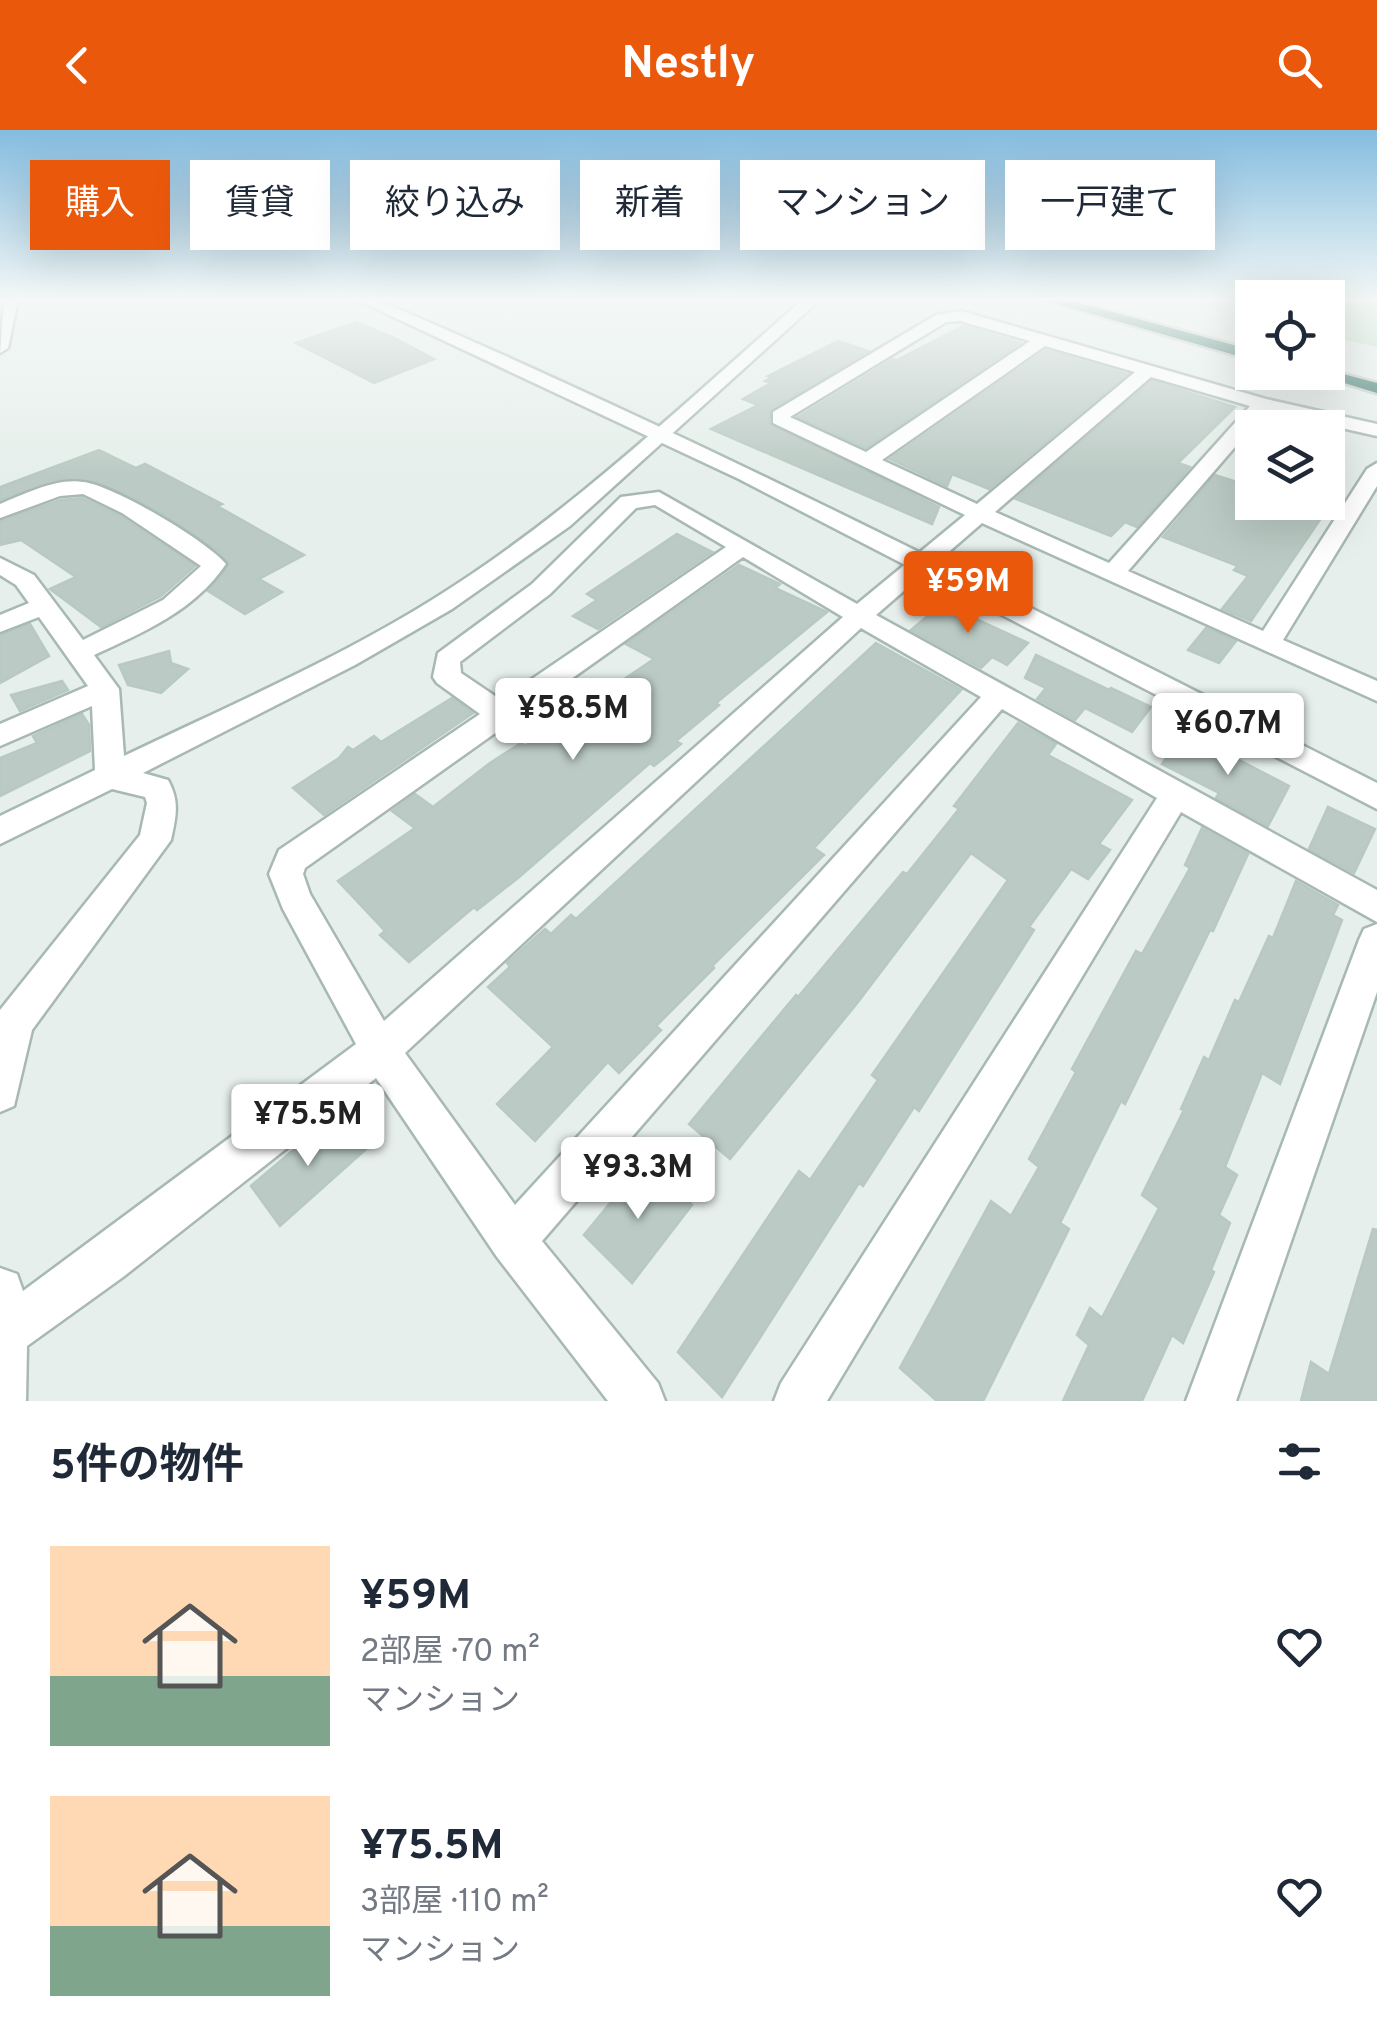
<!DOCTYPE html>
<html lang="ja">
<head>
<meta charset="utf-8">
<style>
  body { margin:0; font-family:Overpass,"Noto Sans JP",sans-serif; background:#f2f2f3; color:#1f2937; height:100vh; display:flex; flex-direction:column; font-size:38px; white-space:nowrap }
  * { box-sizing:border-box; margin:0 }
  p { font-size:32px; color:#747a83 }
  .icon { flex:none; width:55px; height:55px; fill:none; stroke:currentColor; stroke-width:2; stroke-linecap:round; stroke-linejoin:round }
  .map { position:relative; height:1271px; overflow:hidden }
  .panel { display:flex; flex-direction:column; background:#fff; flex:1 }
  .panel>* { flex:none }
  .hud { position:absolute; left:30px; top:30px; width:1318px; height:90px; display:flex; gap:20px }
  .controls { position:absolute; left:1235px; top:150px; display:grid; gap:20px }
  .controls a { display:grid; place-items:center; width:110px; height:110px; border-radius:0px; background:#fff; box-shadow:0 10px 40px #0002; font-size:50px }
  .price { position:absolute; translate:-50% -85px; padding:0 22px; border-radius:10px; background:#fff; color:#222; font-size:32px; line-height:65px; filter:drop-shadow(0 2px 5px #0008) }
  .price::after { content:''; position:absolute; left:50%; top:60px; width:30px; height:22px; margin-left:-15px; background:inherit; clip-path:polygon(0 0,100% 0,50% 100%) }
  .price.selected { background:#ea580c; color:#fff }
  ul { padding:0; list-style:none }
  li { display:flex; align-items:center; gap:30px; height:250px; padding:0 50px }
  li span { display:grid; place-items:center; flex:none; width:280px; height:200px; border-radius:0px; color:#555 }
  li>.icon { margin-inline-start:auto }
  span .icon { width:120px; height:120px; fill:#fffc; stroke-width:1 }
  li b { font-size:42px }
  h2 { display:flex; justify-content:space-between; align-items:center; height:120px; padding:0 50px; font-size:42px }
  .pill { padding:0 35px; border-radius:0px; background:#fff; box-shadow:0 10px 40px #0002; font-size:35px; line-height:90px }
  .pill.selected { background:#ea580c; color:#fff }
  header { display:flex; justify-content:space-between; align-items:center; height:130px; padding:0 50px; background:#ea580c; color:#fff; font-size:45px; font-weight:700 }
  .map>svg:first-child { display:block }
</style>
</head>
<body>
<header><svg class="icon" aria-label="back" viewBox="0 0 24 24"><path d="M15 5l-7 7 7 7"/></svg>Nestly<svg class="icon" aria-label="search" viewBox="0 0 24 24"><circle cx="10" cy="10" r="6"/><path d="M15 15l6 6"/></svg></header>
<div class="map">
<svg width="1377" height="1271" viewBox="0 0 1377 1271">
  <rect width="100%" height="100%" fill="#e6efeb"/>
  <polygon fill="#bfe0c8" points="1328,168 1377,168 1377,217 1328,206"/>
  <g fill="#bbcac4" stroke="#b8c9c2" stroke-width="2.5">
    <polygon points="356,192 396,209 434,229 374,253 296,213"/>
    <polygon points="963,196 1020,213 866,318 798,287 893,229 897,230"/>
    <polygon points="838,211 868,221 771,279 769,293 939,377 932,394 711,299 758,275 743,269 771,253 765,251 772,247 768,246"/>
    <polygon points="1046,220 1127,244 989,359 952,344 947,356 890,329"/>
    <polygon points="1152,251 1235,277 1178,333 1190,337 1137,397 1125,392 1111,406 1016,369"/>
    <polygon points="99,320 136,338 145,334 222,374 217,376 304,425 259,449 282,462 245,484 208,461 230,434 218,421 160,382 98,352 61,349 0,370 0,357"/>
    <polygon points="1215,345 1252,357 1252,372 1332,372 1251,491 1222,479 1248,446 1234,440 1238,436 1163,407"/>
    <polygon points="82,368 120,386 195,436 161,466 101,497 50,459 76,447 21,410 0,415 0,391 61,370"/>
    <polygon points="677,404 712,422 598,499 573,486 597,470 587,464"/>
    <polygon points="739,435 780,454 775,458 827,482 716,573 719,575 676,611 681,614 654,636 650,633 518,748 477,780 474,777 409,832 380,805 385,801 338,751 415,698 392,681 415,664 433,677 490,633 521,613 525,616 654,529 626,514"/>
    <polygon points="945,471 978,490 1028,513 1007,535 992,527 981,538 911,500"/>
    <polygon points="30,494 49,526 0,553 0,505"/>
    <polygon points="1206,498 1236,511 1219,533 1188,520"/>
    <polygon points="876,513 961,560 814,718 824,725 712,836 714,838 656,896 661,900 619,943 608,932 535,1011 497,974 553,917 488,857 510,837 507,833 545,799 551,804 571,785 576,789"/>
    <polygon points="169,521 171,533 188,539 161,563 128,555 119,535"/>
    <polygon points="1036,525 1109,560 1111,558 1151,577 1132,602 1085,578 1075,590 1037,569 1046,558 1025,548"/>
    <polygon points="62,551 68,560 20,581 11,565"/>
    <polygon points="452,568 473,583 324,685 293,658 339,628 348,617 353,620 374,606 381,612"/>
    <polygon points="82,584 89,595 90,621 0,666 0,628 37,613 33,606"/>
    <polygon points="1018,593 1056,614 1048,625 1132,670 1099,714 1110,720 1088,749 1071,739 1029,797 1034,800 919,981 914,977 863,1056 859,1053 722,1267 678,1222 799,1041 810,1050 878,950 872,945 1008,750 971,723 858,872 730,1029 689,994 796,865 798,867 903,742 907,744 959,679 954,676"/>
    <polygon points="1185,602 1289,656 1268,696 1216,668 1219,663 1162,634"/>
    <polygon points="1328,677 1375,699 1354,743 1309,719"/>
    <polygon points="1202,698 1248,724 1213,801 1210,800 1125,974 1121,971 1060,1093 1069,1099 983,1271 937,1271 900,1238 991,1071 1011,1086 1039,1037 1029,1029 1076,942 1072,939 1136,821 1142,824 1190,738 1185,735"/>
    <polygon points="1296,751 1338,775 1333,785 1342,790 1280,954 1262,943 1225,1037 1237,1045 1219,1085 1230,1093 1211,1140 1214,1142 1183,1213 1172,1205 1142,1271 1063,1271 1089,1215 1077,1205 1090,1178 1102,1188 1159,1078 1142,1065 1184,980 1181,979 1204,927 1209,930 1235,870 1239,872 1269,806 1273,808"/>
    <polygon points="337,983 366,1019 280,1096 251,1056"/>
    <polygon points="644,1032 692,1075 632,1153 584,1105"/>
    <polygon points="1373,1099 1377,1100 1377,1271 1301,1271 1311,1232 1329,1244"/>
  </g>
  <g fill="none" stroke-linecap="round" stroke-linejoin="round">
    <defs>
      <g id="minor">
        <path d="M805,168H822L570,396L452,479L355,535L143,643L168,650C180,672 176,686 171,710L32,900L14,976L0,982V880L140,705L147,673L145,667L112,659L0,714V686L95,640L92,576L0,616V594L88,556L39,487L0,502V485L29,473L16,455L0,445V428L34,445L83,510L163,470L201,436L122,383L83,364L60,366L0,388V374C25,364 56,348 83,352C113,355 207,411 226,434C194,481 144,502 94,525L119,559L124,626C228,576 336,530 435,468C570,384 685,272 805,168Z"/>
        <polygon points="9,169 17,174 8,218 0,223 4,171"/>
        <path d="M961,181L1266,269L1377,294V306L1266,281L1128,441L1263,501L1367,339L1377,333V356L1283,510L1377,551V571L982,393L876,485L1377,760V792L1181,682L827,1271H774L781,1253L1157,668L1002,579L542,1111L658,1253L665,1271H608L497,1127L376,948L123,1147L27,1216L26,1271H0V1138L17,1144L23,1161L356,914L283,779L269,744L279,720L480,584L437,553L433,547L438,523L532,454L621,367L659,362L857,474L965,385L773,293V282L936,185ZM960,191L1030,211L866,322L790,287L946,192ZM1045,216L1135,242L977,374L882,330ZM1151,247L1250,276L1109,433L995,382ZM655,375L726,417L501,570L461,543L460,532L550,464L636,378ZM743,427L843,487L384,891L310,764L303,744L305,738ZM861,498L981,567L515,1075L405,923Z"/>
        <polygon points="1377,794 1377,862 1236,1271 1186,1271 1359,810 1364,799"/>
      </g>
      <path id="tertiary" d="M353,168H373C715,314 1045,485 1377,653V679L739,349Z"/>
      <g id="motorway">
        <polygon points="1037,168 1061,168 1252,220 1252,230"/>
        <polygon points="1328,240 1377,253 1377,263 1308,242"/>
      </g>
    </defs>
    <use href="#minor" stroke="#a8b8b2" stroke-width="5"/>
    <use href="#tertiary" stroke="#a8b8b2" stroke-width="5"/>
    <use href="#motorway" stroke="#c2cac8" stroke-width="5"/>
    <use href="#minor" fill="#fff" fill-rule="evenodd"/>
    <use href="#tertiary" fill="#fff" fill-rule="evenodd"/>
    <use href="#motorway" fill="#2f6f62" fill-rule="evenodd"/>
  </g>
  <linearGradient id="sky" x2="0" y2="1"><stop stop-color="#84bce0"/><stop offset="0.49" stop-color="#f4f8f6"/><stop offset="1" stop-color="#f4f8f6" stop-opacity="0"/></linearGradient>
  <rect width="1377" height="346" fill="url(#sky)"/>
</svg>
<div class="controls">
<a><svg class="icon" aria-label="locate" viewBox="0 0 24 24"><circle cx="12" cy="12" r="6"/><path d="M12 2v4M12 18v4M2 12h4M18 12h4"/></svg></a>
<a><svg class="icon" aria-label="layers" viewBox="0 0 24 24"><path d="M12 4l9 5-9 5-9-5zM3 14l9 5 9-5"/></svg></a>
</div>
<b class="price selected" style="left:968px;top:506px">¥59M</b>
<b class="price" style="left:573px;top:633px">¥58.5M</b>
<b class="price" style="left:1228px;top:648px">¥60.7M</b>
<b class="price" style="left:308px;top:1039px">¥75.5M</b>
<b class="price" style="left:638px;top:1092px">¥93.3M</b>
<div class="hud">
<a class="pill selected">購入</a>
<a class="pill">賃貸</a>
<a class="pill">絞り込み</a>
<a class="pill">新着</a>
<a class="pill">マンション</a>
<a class="pill">一戸建て</a>
</div>
</div>
<section class="panel">
<h2>5件の物件<svg class="icon" aria-label="filters" viewBox="0 0 24 24"><path d="M4 7h16M4 17h16"/><circle cx="9" cy="7" r="2"/><circle cx="15" cy="17" r="2"/></svg></h2>
<ul>
<li><span style="background:linear-gradient(#ffd9b3 65%,#7fa58c 0)"><svg class="icon" aria-label="home" viewBox="0 0 24 24"><path d="M3 11l9-7 9 7M6 9v11h12V9"/></svg></span><div><b>¥59M</b><p>2部屋 · 70 m²</p><p>マンション</p></div><svg class="icon" aria-label="heart" viewBox="0 0 24 24"><path d="M12 20l-8-8c-3-5 5-10 8-4 3-6 11-1 8 4z"/></svg></li>
<li><span style="background:linear-gradient(#ffd9b3 65%,#7fa58c 0)"><svg class="icon" aria-label="home" viewBox="0 0 24 24"><path d="M3 11l9-7 9 7M6 9v11h12V9"/></svg></span><div><b>¥75.5M</b><p>3部屋 · 110 m²</p><p>マンション</p></div><svg class="icon" aria-label="heart" viewBox="0 0 24 24"><path d="M12 20l-8-8c-3-5 5-10 8-4 3-6 11-1 8 4z"/></svg></li>
</ul>
</section>
</body>
</html>
